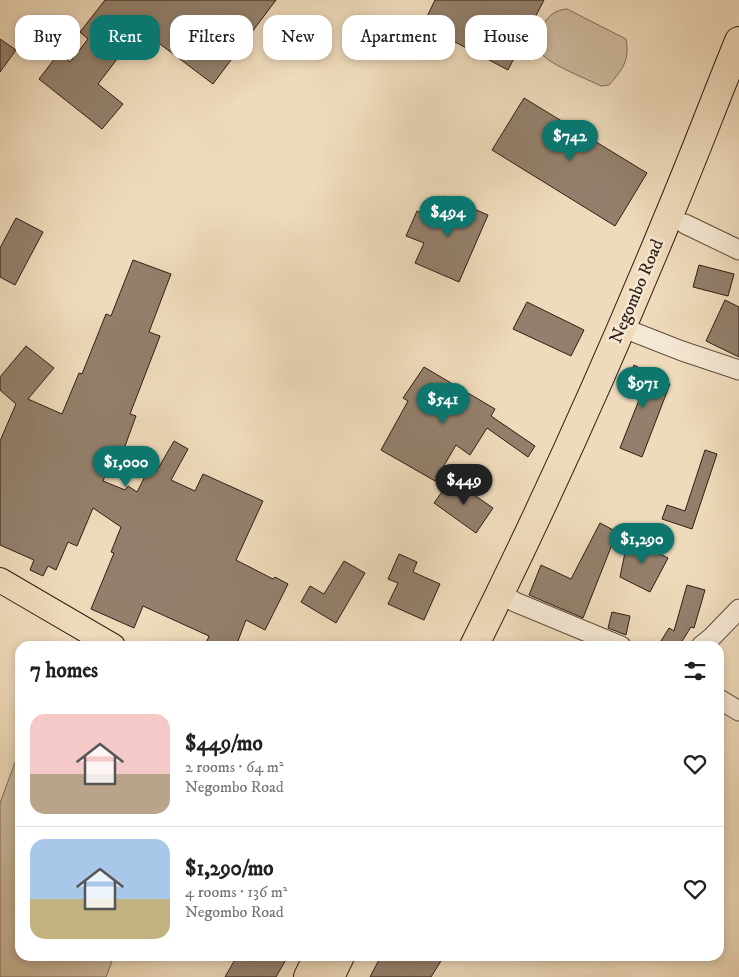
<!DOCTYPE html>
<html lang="en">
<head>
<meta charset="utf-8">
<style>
  body { margin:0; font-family:"IM FELL DW Pica",serif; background:#f2f2f2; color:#202124; height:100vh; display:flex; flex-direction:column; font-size:19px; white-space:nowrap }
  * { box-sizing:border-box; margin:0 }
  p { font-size:16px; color:#757577 }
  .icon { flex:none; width:28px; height:28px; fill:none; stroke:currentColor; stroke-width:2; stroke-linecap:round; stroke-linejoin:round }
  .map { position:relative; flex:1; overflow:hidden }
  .details { position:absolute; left:15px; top:641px; width:709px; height:320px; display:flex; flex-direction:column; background:#fff; border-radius:15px; box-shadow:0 2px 8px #0003 }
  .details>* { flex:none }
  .top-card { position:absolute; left:15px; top:15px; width:710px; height:45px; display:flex; gap:10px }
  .price { position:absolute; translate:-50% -42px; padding:0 11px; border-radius:18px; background:#0f766e; color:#fff; font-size:16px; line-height:32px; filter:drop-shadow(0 1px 2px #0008) }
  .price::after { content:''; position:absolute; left:50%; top:30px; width:15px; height:11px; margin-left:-8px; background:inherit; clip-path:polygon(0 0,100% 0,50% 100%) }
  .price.current { background:#222; color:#fff }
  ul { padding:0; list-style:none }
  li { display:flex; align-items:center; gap:15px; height:125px; padding:0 15px }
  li+li { border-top:1px solid #e0e0e0 }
  li span { display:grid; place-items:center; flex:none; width:140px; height:100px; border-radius:15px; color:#555 }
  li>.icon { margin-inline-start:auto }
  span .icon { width:60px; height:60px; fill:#fffc; stroke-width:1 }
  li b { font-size:21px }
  h2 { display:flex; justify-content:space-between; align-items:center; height:60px; padding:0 15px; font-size:21px }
  .chip { padding:0 18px; border-radius:15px; background:#fff; box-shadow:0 2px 8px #0003; font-size:18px; line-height:45px }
  .chip.current { background:#0f766e; color:#fff }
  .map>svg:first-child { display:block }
</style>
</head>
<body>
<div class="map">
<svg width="739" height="977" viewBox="0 0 739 977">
  <rect width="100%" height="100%" fill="#efdbbb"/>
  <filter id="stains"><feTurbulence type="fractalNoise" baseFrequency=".004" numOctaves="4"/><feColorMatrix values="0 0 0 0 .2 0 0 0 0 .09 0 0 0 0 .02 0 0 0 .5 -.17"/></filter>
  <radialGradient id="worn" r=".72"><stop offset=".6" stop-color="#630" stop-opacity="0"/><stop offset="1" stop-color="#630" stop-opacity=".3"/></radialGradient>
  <g fill="#cebb9f" stroke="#7e6c5a">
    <path d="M567,9L626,39C630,60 623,69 609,85L601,86C587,79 551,65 543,55C536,47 539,34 543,26C548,15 556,10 567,9Z"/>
    <polygon points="20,749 20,956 114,956 106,977 0,977 0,803"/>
  </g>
  <g fill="#93806c" stroke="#2f1e16">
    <polygon points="105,0 276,0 213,84 140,29 98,84 123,104 102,129 39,79 59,53 70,62 88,39 80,32"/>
    <polygon points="435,0 544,0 508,70 423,25"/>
    <polygon points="0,39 16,50 0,72"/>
    <polygon points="524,98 647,173 615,226 492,150"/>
    <polygon points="444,196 488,215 459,282 415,263 424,243 406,236 417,211 434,219"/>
    <polygon points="16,218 43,232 15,285 0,277 0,248"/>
    <polygon points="133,260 171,274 149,332 160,336 130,414 136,416 124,449 117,446 103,481 125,490 128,486 137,492 149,469 156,472 174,441 188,449 171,480 195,491 203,474 263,501 236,560 273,579 275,577 288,584 265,630 246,620 236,646 205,646 209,636 143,606 134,628 91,609 114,553 111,552 121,527 93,508 77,546 68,542 56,570 48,566 43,576 30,570 34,560 0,545 0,441 16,404 0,390 0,377 26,346 54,368 28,399 62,414 79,373 82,374 106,314 111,316"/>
    <polygon points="699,265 734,274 728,296 693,287"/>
    <polygon points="725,300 739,307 739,357 706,341"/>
    <polygon points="527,302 584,330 571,356 513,329"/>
    <polygon points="634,365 670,384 642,457 620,448 639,400 623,393"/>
    <polygon points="424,367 495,409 491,416 535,446 528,457 487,428 470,455 456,445 435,481 381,450 408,401 403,398"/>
    <polygon points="705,450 717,454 692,529 662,519 667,505 685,511"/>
    <polygon points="451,479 493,508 476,533 434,503"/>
    <polygon points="600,523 617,532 583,618 529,595 541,565 571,579"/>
    <polygon points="628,538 668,558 650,592 620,577"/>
    <polygon points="399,554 417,562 413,572 440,584 424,620 388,604 398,583 388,579"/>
    <polygon points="344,561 365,573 336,623 301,602 310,586 324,594"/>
    <polygon points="687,585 705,590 694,628 691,627 679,646 658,646 669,628 674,631"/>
    <polygon points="612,612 630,616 626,635 608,628"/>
    <polygon points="237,956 288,956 276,977 225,977"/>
    <polygon points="381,956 444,956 431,977 370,977"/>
  </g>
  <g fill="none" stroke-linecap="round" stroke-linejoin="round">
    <defs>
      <g id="minor">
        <polyline points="685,224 739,250"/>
        <polyline points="636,333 682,351 739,370"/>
        <polyline points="500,593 515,602 621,646"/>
        <polyline points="701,646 711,638 739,609"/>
        <polyline points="719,699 739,711"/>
      </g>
      <polyline id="major" points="0,580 113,646"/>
      <g id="highway">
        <path d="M474,646C543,508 608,363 667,220C692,161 715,100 739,41"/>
        <polyline points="308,977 318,956"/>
        <polyline points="330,977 340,956"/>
      </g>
    </defs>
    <use href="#minor" stroke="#5f4d3f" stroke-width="21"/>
    <use href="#major" stroke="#2f1e16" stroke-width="26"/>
    <use href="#highway" stroke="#2f1e16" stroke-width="30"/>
    <use href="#minor" stroke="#f5e8d3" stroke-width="19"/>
    <use href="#major" stroke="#efdbbb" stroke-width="24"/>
    <use href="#highway" stroke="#efdbbb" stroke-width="28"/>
  </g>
  <g text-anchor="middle" stroke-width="5" stroke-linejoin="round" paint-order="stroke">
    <g font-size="18" fill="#2f1e16" stroke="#f5e8d3">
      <text transform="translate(636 291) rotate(-67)" y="6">Negombo Road</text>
    </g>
  </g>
  <rect width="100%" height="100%" filter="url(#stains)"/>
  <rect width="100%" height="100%" fill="url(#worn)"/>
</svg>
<b class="price" style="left:570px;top:162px">$742</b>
<b class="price" style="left:448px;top:238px">$494</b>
<b class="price" style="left:643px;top:409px">$971</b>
<b class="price" style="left:443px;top:425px">$541</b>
<b class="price" style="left:126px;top:488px">$1,000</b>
<b class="price current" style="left:464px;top:506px">$449</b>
<b class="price" style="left:642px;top:565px">$1,290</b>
<div class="top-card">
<a class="chip">Buy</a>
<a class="chip current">Rent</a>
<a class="chip">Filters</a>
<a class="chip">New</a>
<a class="chip">Apartment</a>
<a class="chip">House</a>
</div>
<section class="details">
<h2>7 homes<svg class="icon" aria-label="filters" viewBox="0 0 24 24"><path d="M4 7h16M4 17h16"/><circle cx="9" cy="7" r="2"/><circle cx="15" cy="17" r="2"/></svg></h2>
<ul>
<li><span style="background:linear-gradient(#f6c9c9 60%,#b9a48a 0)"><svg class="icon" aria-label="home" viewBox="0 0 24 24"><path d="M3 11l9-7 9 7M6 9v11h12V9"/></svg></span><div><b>$449/mo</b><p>2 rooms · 64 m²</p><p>Negombo Road</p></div><svg class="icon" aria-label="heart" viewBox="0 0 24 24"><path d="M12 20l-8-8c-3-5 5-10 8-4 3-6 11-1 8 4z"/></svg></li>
<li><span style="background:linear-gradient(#a9c7e8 60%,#c2b280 0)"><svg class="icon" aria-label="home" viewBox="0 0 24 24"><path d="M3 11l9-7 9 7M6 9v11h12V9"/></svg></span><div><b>$1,290/mo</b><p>4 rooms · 136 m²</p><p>Negombo Road</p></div><svg class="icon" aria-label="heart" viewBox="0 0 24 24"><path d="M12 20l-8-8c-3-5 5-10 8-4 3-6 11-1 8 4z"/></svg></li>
</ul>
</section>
</div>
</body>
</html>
